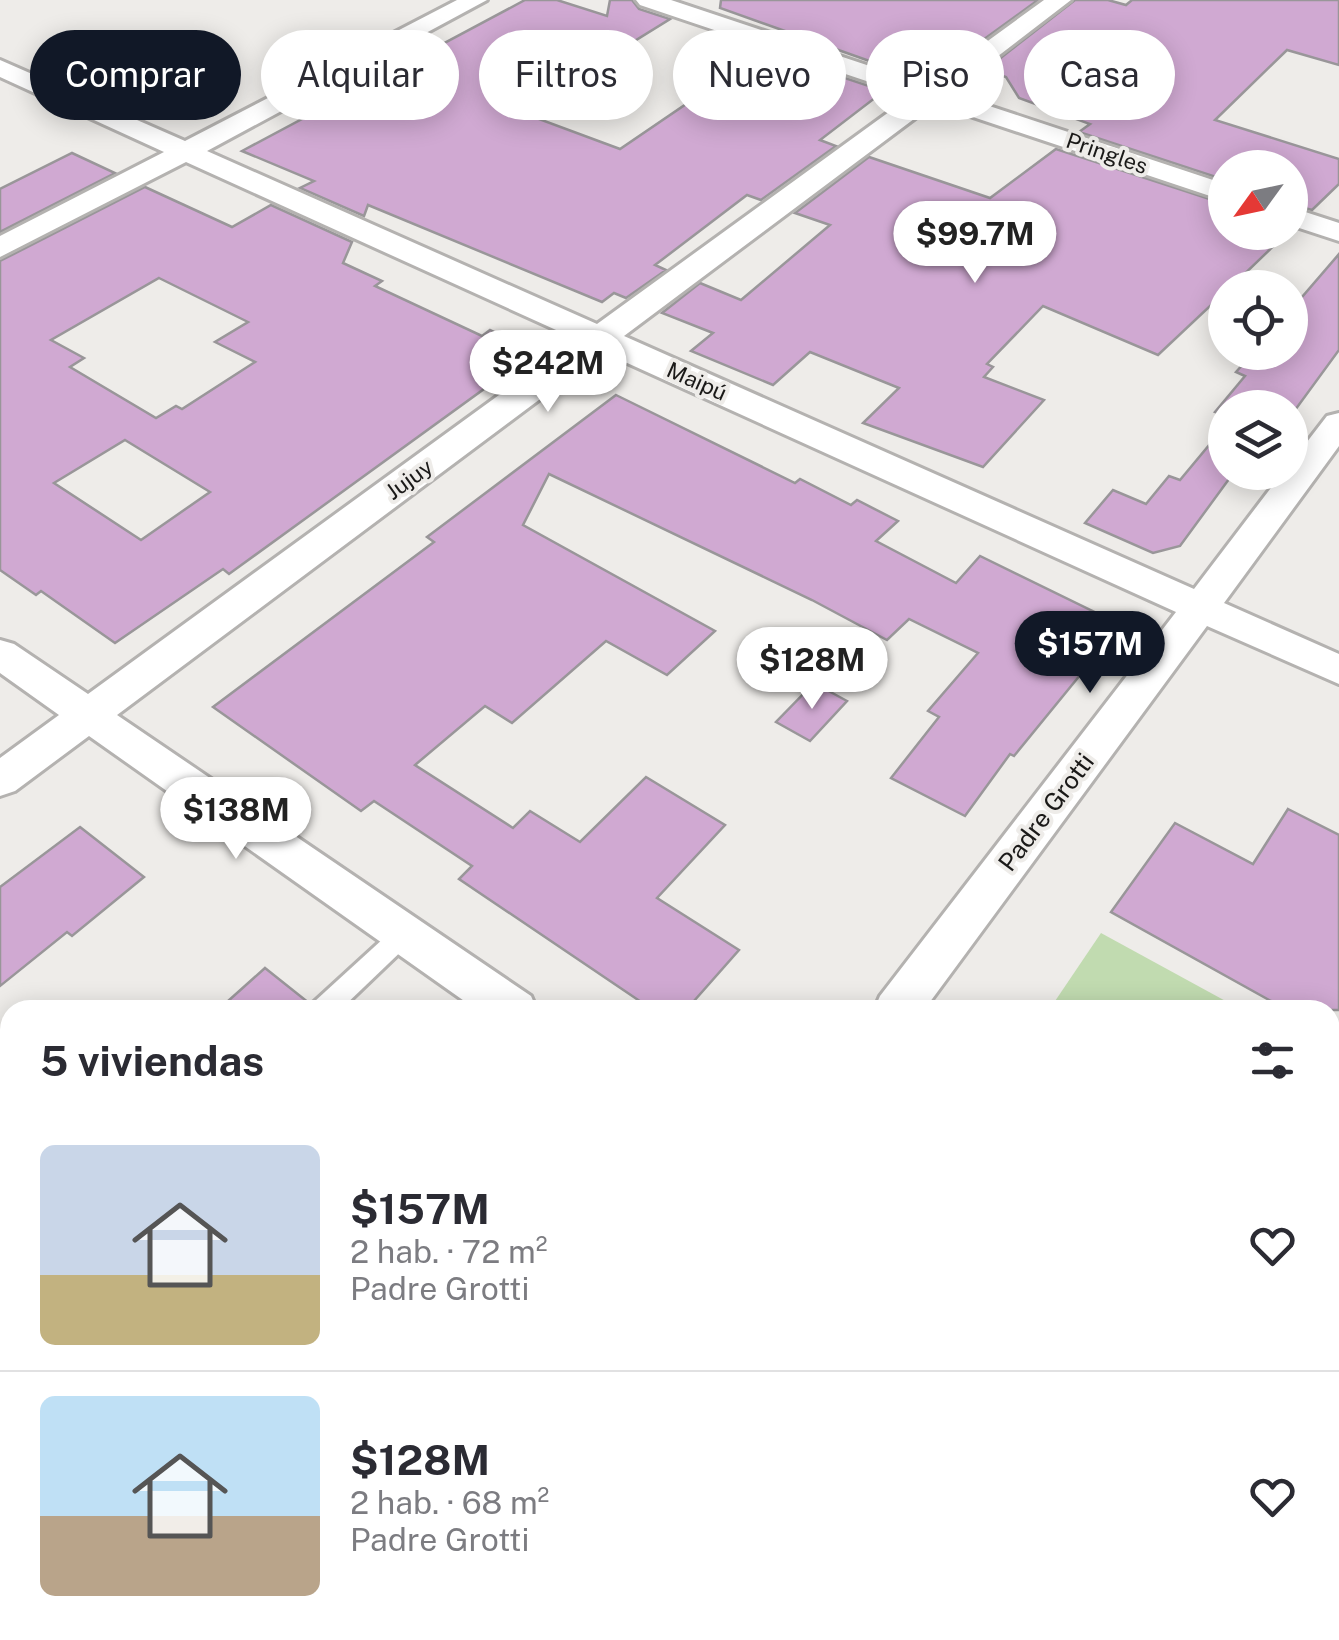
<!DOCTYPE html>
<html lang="es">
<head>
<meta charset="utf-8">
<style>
  body { margin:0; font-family:"Public Sans",sans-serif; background:#f7f7f7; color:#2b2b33; height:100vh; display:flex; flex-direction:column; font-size:38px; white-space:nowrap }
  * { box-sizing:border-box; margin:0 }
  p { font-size:32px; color:#7c7c81 }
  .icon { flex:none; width:55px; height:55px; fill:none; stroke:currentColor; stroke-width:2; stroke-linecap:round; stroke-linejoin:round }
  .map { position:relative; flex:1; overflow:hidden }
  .drawer { position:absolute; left:0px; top:1000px; width:1340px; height:640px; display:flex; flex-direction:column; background:#fff; border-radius:30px 30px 0 0; box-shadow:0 5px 25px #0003 }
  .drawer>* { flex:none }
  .banner { position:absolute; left:30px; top:30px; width:1280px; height:90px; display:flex; gap:20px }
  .needle { width:65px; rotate:237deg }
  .fabs { position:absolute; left:1208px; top:150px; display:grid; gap:20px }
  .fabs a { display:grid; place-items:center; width:100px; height:100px; border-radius:50%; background:#fff; box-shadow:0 5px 25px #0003; font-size:50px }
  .price { position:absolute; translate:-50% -85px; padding:0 22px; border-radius:35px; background:#fff; color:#222; font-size:32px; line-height:65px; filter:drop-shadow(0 2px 5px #0008) }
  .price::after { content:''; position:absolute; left:50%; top:60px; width:30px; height:22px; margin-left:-15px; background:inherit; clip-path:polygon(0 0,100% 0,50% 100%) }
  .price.on { background:#111827; color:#fff }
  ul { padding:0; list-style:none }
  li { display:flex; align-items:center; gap:30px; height:250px; padding:0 40px }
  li+li { border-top:2px solid #e1e1e2 }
  li span { display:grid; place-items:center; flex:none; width:280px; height:200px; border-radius:15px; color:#555 }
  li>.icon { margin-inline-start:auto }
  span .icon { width:120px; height:120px; fill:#fffc; stroke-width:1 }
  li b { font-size:42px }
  h2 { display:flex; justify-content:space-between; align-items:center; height:120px; padding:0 40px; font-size:42px }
  .tag { padding:0 35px; border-radius:45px; background:#fff; box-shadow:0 5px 25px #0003; font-size:35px; line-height:90px }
  .tag.on { background:#111827; color:#fff }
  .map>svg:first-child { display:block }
</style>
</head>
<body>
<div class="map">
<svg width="1339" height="1640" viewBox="0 0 1339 1640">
  <rect width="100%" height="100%" fill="#eeece9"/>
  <polygon fill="#c1dbb0" points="1101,933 1242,1010 1049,1010"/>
  <g fill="#d0a9d2" stroke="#999699" stroke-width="2.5" fill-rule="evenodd">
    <polygon points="525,0 557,0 607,16 610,0 632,0 639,9 670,19 520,112 620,149 764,51 884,91 820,140 836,146 761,200 747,195 655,265 666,270 626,298 614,293 602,302 368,205 364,216 300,188 314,181 242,151"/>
    <polygon points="721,0 1038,0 954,61 932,54 906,74 720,8"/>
    <polygon points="1075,0 1108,0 1126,5 1132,0 1339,0 1339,65 1287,50 1215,120 1339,159 1339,184 1312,210 1290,204 1290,168 1225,168 1225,180 1079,132 1090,124 1019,98 1006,77 985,70"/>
    <polygon points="1056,149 1225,204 1225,232 1288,232 1230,288 1225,288 1225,292 1158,355 1043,306 987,364 993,367 984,377 1044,400 983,467 863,423 899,388 810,352 773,385 691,351 713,333 662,313 700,283 741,300 830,225 795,213 869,157 990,198"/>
    <polygon points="72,153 115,173 0,232 0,189"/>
    <path d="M145,187L232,227L271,205L352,242L343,263L382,281L375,286L482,336L490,330L535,352L229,574L223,569L115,643L41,591L36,595L0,570V261ZM159,278L248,322L215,342L255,362L182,409L176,406L156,418L70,367L84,358L51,340ZM125,440L210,492L141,540L54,483Z"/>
    <polygon points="1339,254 1339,350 1290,417 1290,408 1225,408 1225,416 1215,412 1245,376 1236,372 1254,352 1290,352 1290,311"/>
    <polygon points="616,395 795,483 800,479 851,505 857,500 898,521 876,541 956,583 980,556 1121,625 1014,756 1010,754 965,816 891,778 939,717 928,711 978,653 909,619 887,640 812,600 549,474 523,525 715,631 667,675 606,641 512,723 485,706 415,765 513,828 530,811 580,842 646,777 725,825 657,898 739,950 686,1010 653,1010 459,879 472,866 374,801 361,811 213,707 434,542 427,537"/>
    <polygon points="1225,426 1225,472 1241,472 1234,481 1229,479 1180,546 1153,553 1085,523 1113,490 1146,504 1169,476 1180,480"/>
    <polygon points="814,683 847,701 810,741 776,722"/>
    <polygon points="1288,809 1339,835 1339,1010 1287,1010 1111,912 1175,823 1253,864"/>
    <polygon points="80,827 144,877 72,936 67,932 0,986 0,887"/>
    <polygon points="265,968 309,1003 308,1010 218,1010"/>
  </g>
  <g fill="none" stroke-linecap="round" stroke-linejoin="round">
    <defs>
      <g id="lane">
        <polygon points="404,924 412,927 416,934 412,941 340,1010 311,1010 314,1002 396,927"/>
        <polygon points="10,1289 10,1322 0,1326 0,1293"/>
      </g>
      <g id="street">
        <polygon points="457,0 487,0 207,151 597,324 911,96 640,5 636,0 671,0 927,85 1044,0 1071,0 950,93 1225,184 1225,201 934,104 624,336 1194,589 1283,472 1290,472 1290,464 1327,416 1339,413 1339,446 1224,603 1339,654 1339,684 1207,626 924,1010 874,1010 880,996 1176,612 603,352 117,715 531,996 537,1010 477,1010 89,736 15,791 0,796 0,758 59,715 0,673 0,640 14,644 88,694 576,339 186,162 0,257 0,236 164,152 0,77 0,60 185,141"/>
        <polygon points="1290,207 1339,223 1339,241 1290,225"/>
        <polygon points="1330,1545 1339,1549 1339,1612 1330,1608"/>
        <polygon points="394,1630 460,1630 455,1640 390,1640"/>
      </g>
    </defs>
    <use href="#lane" stroke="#b4b2b0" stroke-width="6"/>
    <use href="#street" stroke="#b4b2b0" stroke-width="6"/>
    <use href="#lane" fill="#fff" fill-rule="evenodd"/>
    <use href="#street" fill="#fff" fill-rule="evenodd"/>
  </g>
  <g text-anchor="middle" stroke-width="8" stroke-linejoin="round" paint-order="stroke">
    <g font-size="22" fill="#1a1918" stroke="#eeece9">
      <text transform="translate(1107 153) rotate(19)" y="8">Pringles</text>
      <text transform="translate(697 381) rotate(24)" y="8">Maipú</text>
      <text transform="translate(409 479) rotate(-36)" y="8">Jujuy</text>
    </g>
    <g font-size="25" fill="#1a1918" stroke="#eeece9">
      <text transform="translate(1046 812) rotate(-53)" y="9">Padre Grotti</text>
    </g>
  </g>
</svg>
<div class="fabs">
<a><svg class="needle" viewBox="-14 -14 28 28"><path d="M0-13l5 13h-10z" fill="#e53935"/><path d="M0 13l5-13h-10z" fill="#7c7c81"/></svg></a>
<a><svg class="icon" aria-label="locate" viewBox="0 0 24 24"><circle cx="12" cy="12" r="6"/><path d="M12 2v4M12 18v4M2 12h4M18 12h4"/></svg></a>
<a><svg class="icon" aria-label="layers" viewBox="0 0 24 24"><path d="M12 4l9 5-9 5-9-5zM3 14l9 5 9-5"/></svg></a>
</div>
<b class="price" style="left:975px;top:286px">$99.7M</b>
<b class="price" style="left:548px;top:415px">$242M</b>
<b class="price on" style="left:1090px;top:696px">$157M</b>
<b class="price" style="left:812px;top:712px">$128M</b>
<b class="price" style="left:236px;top:862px">$138M</b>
<div class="banner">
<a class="tag on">Comprar</a>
<a class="tag">Alquilar</a>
<a class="tag">Filtros</a>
<a class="tag">Nuevo</a>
<a class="tag">Piso</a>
<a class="tag">Casa</a>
</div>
<section class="drawer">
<h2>5 viviendas<svg class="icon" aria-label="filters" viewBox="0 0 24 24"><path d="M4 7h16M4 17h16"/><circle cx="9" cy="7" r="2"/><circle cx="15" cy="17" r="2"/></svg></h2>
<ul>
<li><span style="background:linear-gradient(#c9d6e8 65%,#c2b280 0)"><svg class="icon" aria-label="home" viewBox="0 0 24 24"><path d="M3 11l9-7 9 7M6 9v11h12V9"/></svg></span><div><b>$157M</b><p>2 hab. · 72 m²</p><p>Padre Grotti</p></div><svg class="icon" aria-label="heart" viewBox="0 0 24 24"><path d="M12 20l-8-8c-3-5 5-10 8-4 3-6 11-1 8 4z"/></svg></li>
<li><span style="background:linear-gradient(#bfe0f5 60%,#b9a48a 0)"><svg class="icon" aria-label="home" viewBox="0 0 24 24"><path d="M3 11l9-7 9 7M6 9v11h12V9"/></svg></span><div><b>$128M</b><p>2 hab. · 68 m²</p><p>Padre Grotti</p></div><svg class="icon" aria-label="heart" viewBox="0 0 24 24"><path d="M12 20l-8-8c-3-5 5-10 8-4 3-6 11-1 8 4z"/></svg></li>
</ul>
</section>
</div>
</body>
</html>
